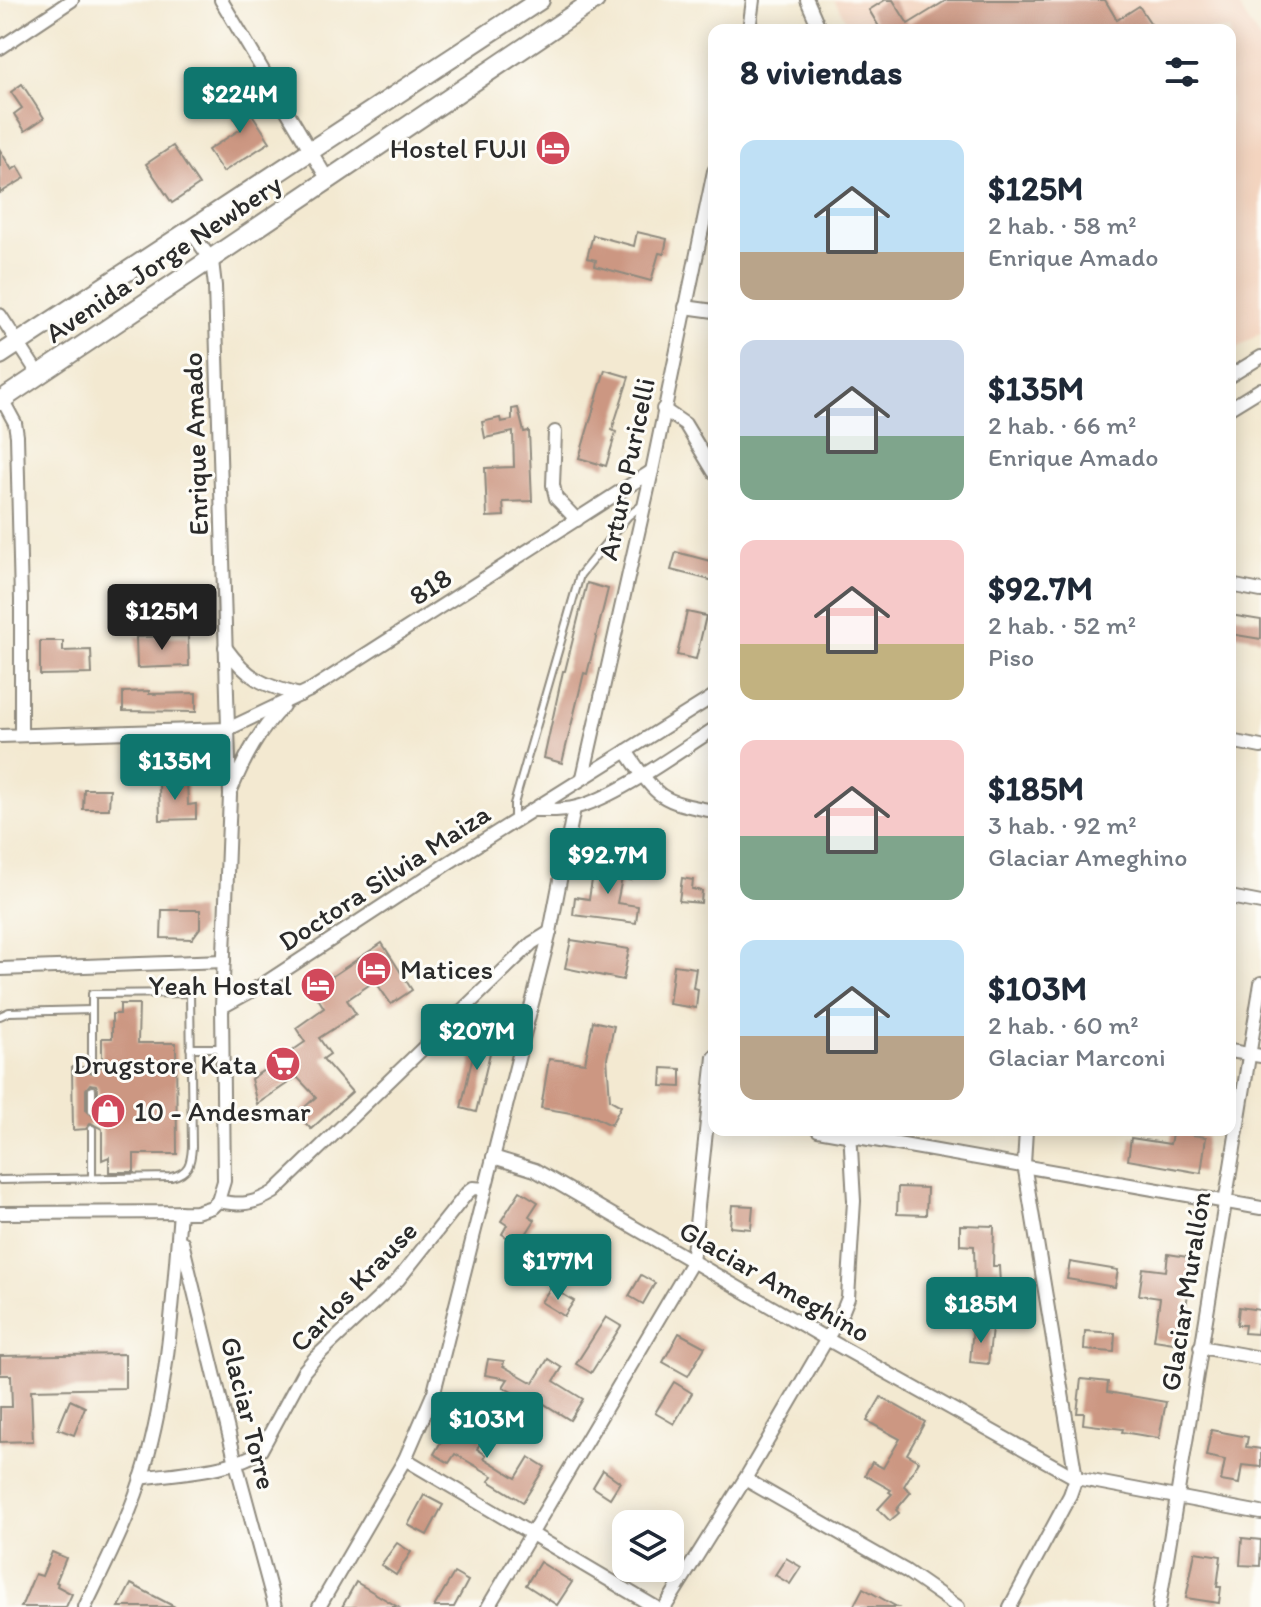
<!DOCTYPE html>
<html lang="es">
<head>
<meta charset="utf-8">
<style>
  body { margin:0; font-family:Itim,sans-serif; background:#f2f2f3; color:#1f2937; height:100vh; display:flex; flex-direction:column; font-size:30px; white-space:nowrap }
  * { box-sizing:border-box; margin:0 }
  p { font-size:26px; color:#747a83 }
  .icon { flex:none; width:44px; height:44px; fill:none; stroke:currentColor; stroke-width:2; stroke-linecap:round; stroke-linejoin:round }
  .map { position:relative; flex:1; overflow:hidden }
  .side { position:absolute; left:708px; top:24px; width:528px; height:1112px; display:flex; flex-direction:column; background:#fff; border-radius:16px; box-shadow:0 4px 20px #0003 }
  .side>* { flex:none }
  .fabs { position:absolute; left:612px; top:1510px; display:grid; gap:16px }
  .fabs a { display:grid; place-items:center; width:72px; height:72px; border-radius:16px; background:#fff; box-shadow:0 4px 20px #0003; font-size:40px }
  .price { position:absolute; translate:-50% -68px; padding:0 18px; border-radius:8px; background:#0f766e; color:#fff; font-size:26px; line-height:52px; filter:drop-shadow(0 2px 4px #0008) }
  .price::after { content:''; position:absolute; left:50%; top:48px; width:24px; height:18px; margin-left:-12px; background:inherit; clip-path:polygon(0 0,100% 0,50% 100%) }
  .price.active { background:#222; color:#fff }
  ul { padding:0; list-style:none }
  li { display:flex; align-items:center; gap:24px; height:200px; padding:0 32px }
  li span { display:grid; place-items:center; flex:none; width:224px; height:160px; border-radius:16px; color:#555 }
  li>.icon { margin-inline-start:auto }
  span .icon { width:96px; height:96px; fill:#fffc; stroke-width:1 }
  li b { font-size:34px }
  h2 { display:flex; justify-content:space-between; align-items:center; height:96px; padding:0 32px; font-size:34px }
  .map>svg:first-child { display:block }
</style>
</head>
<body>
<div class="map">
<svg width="1261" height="1607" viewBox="0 0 1261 1607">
  <rect width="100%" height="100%" fill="#fdfcf7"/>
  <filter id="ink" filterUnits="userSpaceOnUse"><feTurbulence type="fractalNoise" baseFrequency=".0125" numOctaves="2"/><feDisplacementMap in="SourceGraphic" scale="16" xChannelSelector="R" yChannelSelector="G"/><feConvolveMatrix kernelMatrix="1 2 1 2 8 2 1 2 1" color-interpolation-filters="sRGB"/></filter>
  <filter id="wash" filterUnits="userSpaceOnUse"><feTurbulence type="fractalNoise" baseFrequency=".006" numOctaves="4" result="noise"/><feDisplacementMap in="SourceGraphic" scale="32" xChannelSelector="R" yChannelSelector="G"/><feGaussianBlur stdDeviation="1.8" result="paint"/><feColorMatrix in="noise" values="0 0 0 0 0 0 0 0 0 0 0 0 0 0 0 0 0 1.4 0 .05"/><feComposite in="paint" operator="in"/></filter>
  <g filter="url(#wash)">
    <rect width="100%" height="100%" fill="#f3e9d1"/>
    <polygon fill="#f3d4bf" points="834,0 1235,0 1261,42 1261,333 1230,352 1230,30 852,30"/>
    <g id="blocks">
      <g fill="#cc9782" fill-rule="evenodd">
        <polygon points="885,0 893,0 908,24 947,0 1105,0 1117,20 1139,6 1155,30 881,30 869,10"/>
        <polygon points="22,84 44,118 25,131 14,114 22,108 11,92"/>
        <polygon points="242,90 254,109 250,111 270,142 223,172 208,150 241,129 224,102"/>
        <polygon points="173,146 199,185 172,203 146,164"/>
        <polygon points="0,150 12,170 18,166 25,178 0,193"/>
        <polygon points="637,232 667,239 664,254 659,253 651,281 595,266 596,260 587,258 593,235 634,246"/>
        <polygon points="605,370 629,377 612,430 616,432 606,466 579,458"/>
        <polygon points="518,408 524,432 529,431 532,501 503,502 504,516 487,517 485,468 514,467 513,432 485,438 482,422 500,418 501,422 512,420 512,409"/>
        <polygon points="676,552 714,562 714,581 671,570"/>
        <polygon points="587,583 608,589 587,674 584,673 562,763 544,758 563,671 565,671"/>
        <polygon points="183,597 184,611 120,614 120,600"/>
        <polygon points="687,612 706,616 696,659 677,655"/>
        <polygon points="1230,615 1261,620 1261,639 1230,634"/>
        <polygon points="188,636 189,666 137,668 136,637"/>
        <polygon points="40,641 63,641 63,651 91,650 92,674 40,675"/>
        <polygon points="149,691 149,694 196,693 196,712 123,711 123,692"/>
        <polygon points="187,781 188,805 196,804 196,819 160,820 159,782"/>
        <polygon points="84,789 110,789 109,809 83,809"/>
        <polygon points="607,860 633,864 631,880 622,878 617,903 638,906 636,923 573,915 575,897 589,899 593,874 604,875"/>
        <polygon points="682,878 693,880 692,889 702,891 701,903 679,901"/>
        <polygon points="162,910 200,910 200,928 192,939 161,938"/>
        <polygon points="571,940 629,949 623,980 565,968"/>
        <polygon points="382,943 412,990 391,1004 375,981 347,1000 356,1014 319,1038 330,1054 323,1059 352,1092 311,1129 297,1114 316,1097 297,1077 257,1104 251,1079 305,1042 296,1028 324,1008 309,984 324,973 328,979"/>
        <polygon points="674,965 696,968 693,988 698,989 696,1008 669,1004"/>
        <path d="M120,1004H139L138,1043H176L177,1154H134V1172H109V1157L102,1160V1129L91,1123L86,1129L73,1130L72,1067H86L88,1072L93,1073L98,1067H102V1038H112V1014H120ZM90,1084L96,1085L98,1090V1111L93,1116L86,1110V1089Z"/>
        <polygon points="593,1021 614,1026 607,1058 610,1100 621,1106 611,1125 595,1117 541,1108 549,1059 585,1063"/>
        <polygon points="478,1033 494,1036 476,1112 461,1108"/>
        <polygon points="662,1068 681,1069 681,1087 661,1086"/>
        <polygon points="1173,1130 1193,1130 1192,1135 1206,1137 1201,1173 1128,1160 1131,1138 1170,1144"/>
        <polygon points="898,1187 927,1188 926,1215 897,1214"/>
        <polygon points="520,1191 538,1202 529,1216 535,1220 519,1245 502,1234 507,1225 501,1221"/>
        <polygon points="732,1205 753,1206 751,1229 730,1227"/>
        <polygon points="960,1225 994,1226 993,1266 999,1266 1000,1284 975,1284 974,1246 960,1245"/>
        <polygon points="1168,1254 1194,1258 1182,1330 1176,1330 1174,1343 1154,1340 1160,1298 1139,1295 1143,1268 1166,1271"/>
        <polygon points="1070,1262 1118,1270 1115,1287 1067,1279"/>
        <polygon points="641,1275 655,1283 643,1304 629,1296"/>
        <polygon points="551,1287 574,1301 564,1316 541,1302"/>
        <polygon points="1239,1307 1260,1310 1257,1334 1244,1333 1245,1325 1237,1325"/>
        <polygon points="606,1317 621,1326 591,1373 576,1364"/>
        <polygon points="973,1327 992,1329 988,1364 970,1362"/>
        <polygon points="1085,1331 1115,1333 1114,1352 1084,1350"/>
        <polygon points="679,1333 705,1347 688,1376 663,1362"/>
        <polygon points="125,1354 125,1388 31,1390 33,1441 0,1442 0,1407 12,1407 11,1375 0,1375 0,1356"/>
        <polygon points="488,1359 504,1361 503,1366 533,1383 548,1359 562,1368 554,1381 583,1399 570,1420 541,1402 538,1407 503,1387 508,1379 485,1375"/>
        <polygon points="1081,1379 1108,1382 1107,1392 1166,1402 1159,1438 1122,1432 1123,1429 1083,1424 1084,1413 1077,1413"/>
        <polygon points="674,1382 692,1393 674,1424 655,1413"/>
        <polygon points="881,1397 925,1422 907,1454 919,1461 904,1486 911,1492 896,1510 899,1513 890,1521 878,1509 892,1494 889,1492 891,1490 865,1475 872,1462 883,1468 900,1439 867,1421"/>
        <polygon points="70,1400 85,1407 74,1435 58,1429"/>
        <polygon points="455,1417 485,1434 477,1449 486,1455 484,1458 516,1478 529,1457 545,1467 523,1502 489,1481 493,1476 455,1454 449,1463 434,1454"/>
        <polygon points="1211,1430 1248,1437 1246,1447 1261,1449 1261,1467 1242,1465 1239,1484 1221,1481 1225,1460 1206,1456"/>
        <polygon points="603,1470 620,1482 610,1498 593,1487"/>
        <polygon points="424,1495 443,1505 427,1535 408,1525"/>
        <polygon points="1242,1538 1261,1540 1260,1566 1240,1565"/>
        <polygon points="397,1543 411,1552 396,1575 381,1565"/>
        <polygon points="52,1552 66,1558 56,1582 58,1583 57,1586 72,1594 66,1607 21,1607 35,1574 42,1576"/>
        <polygon points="1195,1552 1221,1556 1217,1587 1221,1587 1219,1603 1186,1598"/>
        <polygon points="786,1558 801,1567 790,1584 775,1575"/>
        <polygon points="540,1562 572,1582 557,1605 526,1585"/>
        <polygon points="454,1573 468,1581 454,1607 434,1607"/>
        <polygon points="356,1582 398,1607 342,1607"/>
        <polygon points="131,1584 175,1607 119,1607"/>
        <polygon points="863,1588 897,1607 853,1607"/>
      </g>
    </g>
  </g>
  <g filter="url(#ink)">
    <use href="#blocks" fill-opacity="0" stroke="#8f8a7e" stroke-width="2"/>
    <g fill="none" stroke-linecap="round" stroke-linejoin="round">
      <defs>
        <g id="lane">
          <polyline points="514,821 514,804 580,575 628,516 641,506"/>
          <polyline points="0,1016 9,1012 92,1010"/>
          <polyline points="190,1048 222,1048"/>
          <polyline points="92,1110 92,1090"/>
          <polyline points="92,1129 92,1178"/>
          <path d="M0,1180L171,1177C189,1173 191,1163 192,1147L190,993L92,994V1067"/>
        </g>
        <g id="street">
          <polyline points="221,0 328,180"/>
          <polyline points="807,0 820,30"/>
          <polyline points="749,30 753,0"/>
          <polyline points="0,48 72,0"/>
          <polyline points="190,230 212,261 215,286 230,795 222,1007 224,1181 218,1201"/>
          <polyline points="685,307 714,311"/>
          <polyline points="0,315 39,375"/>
          <polyline points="1230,376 1261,357"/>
          <polyline points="2,399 15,423 17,436 21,600 21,735"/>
          <polyline points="1230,408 1261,389"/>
          <polyline points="663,409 685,424 714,472"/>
          <polyline points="555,432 553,485 556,498 577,520"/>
          <polyline points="1230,585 1261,591"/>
          <path d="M225,647C248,679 262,685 300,695"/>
          <polyline points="0,736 228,729 312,689 652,471"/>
          <polyline points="1230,741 1261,747"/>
          <path d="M626,751C658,798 658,801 714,811"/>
          <polyline points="583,777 652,471 714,171"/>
          <path d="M232,788C245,757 259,731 283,706"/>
          <path d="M534,810C548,810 564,811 577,807C617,797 678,752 714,729"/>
          <polyline points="1230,897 1261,903"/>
          <polyline points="0,969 224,961"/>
          <polyline points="222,1007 262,985 448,863 714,696"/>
          <polyline points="1230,1051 1261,1056"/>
          <polyline points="818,1130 1261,1208"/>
          <polyline points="493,1157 535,1170 825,1338 1076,1478 1261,1513"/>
          <path d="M218,1201C242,1206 254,1204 274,1192L532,943L550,932"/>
          <polyline points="0,1213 196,1212 212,1207 218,1201"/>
          <polyline points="182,1242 236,1463 275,1607"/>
          <polyline points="1200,1347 1261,1358"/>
          <polyline points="405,1459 655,1607"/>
          <path d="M141,1478C172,1473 238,1470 261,1450L304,1371L316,1357L398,1280L467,1193L473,1188L485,1189"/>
          <polyline points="745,1479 906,1571 958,1607"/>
          <path d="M85,1607C107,1561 131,1515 145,1466C169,1383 173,1297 180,1212"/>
          <polyline points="319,1607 405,1459 434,1392 550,932 574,808"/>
          <polyline points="488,1607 692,1262 714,1057"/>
          <polyline points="665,1607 745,1479 842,1313 848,1298 854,1201 850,1130"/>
          <polyline points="1010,1607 1070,1495 1076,1478 1024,1164 1026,1130"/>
          <polyline points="1159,1607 1261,983"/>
        </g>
        <g id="secondary">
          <polyline points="0,355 540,0"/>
          <polyline points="0,401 595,0"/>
        </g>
      </defs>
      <use href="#lane" stroke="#8f8a7e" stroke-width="10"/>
      <use href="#street" stroke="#8f8a7e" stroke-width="16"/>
      <use href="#secondary" stroke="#8f8a7e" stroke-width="22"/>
      <use href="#lane" stroke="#fff" stroke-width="6"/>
      <use href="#street" stroke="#fff" stroke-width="12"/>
      <use href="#secondary" stroke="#fff" stroke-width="18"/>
    </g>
  </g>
  <defs>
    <symbol id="hotel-disc" viewBox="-11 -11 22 22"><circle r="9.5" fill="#d1495b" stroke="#fdfcf7"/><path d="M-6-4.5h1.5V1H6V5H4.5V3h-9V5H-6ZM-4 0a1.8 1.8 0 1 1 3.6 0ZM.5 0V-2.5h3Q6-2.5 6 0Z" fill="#fff"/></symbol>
    <symbol id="supermarket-disc" viewBox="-11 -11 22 22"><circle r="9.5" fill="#d1495b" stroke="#fdfcf7"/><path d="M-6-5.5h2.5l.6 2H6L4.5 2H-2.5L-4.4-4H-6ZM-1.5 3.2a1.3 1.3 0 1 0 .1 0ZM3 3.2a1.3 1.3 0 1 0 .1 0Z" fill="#fff"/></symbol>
    <symbol id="shop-disc" viewBox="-11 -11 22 22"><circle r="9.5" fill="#d1495b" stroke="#fdfcf7"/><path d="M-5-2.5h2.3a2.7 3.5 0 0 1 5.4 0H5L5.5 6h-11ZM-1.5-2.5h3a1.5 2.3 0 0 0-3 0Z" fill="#fff"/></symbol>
  </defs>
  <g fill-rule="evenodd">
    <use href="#hotel-disc" x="533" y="128" width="40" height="40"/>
    <use href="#hotel-disc" x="354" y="949" width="40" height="40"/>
    <use href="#hotel-disc" x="298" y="965" width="40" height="40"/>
    <use href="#supermarket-disc" x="263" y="1044" width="40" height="40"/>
    <use href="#shop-disc" x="88" y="1091" width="40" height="40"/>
  </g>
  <g text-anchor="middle" stroke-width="6" stroke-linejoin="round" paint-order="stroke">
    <g font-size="28" fill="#2b2b2b" stroke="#fdfcf7" text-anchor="end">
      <text x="527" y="158">Hostel FUJI</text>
      <text x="400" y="979" text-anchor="start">Matices</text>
      <text x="292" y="995">Yeah Hostal</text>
      <text x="257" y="1074">Drugstore Kata</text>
      <text x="134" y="1121" text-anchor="start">10 - Andesmar</text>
    </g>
    <g font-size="28" fill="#2b2b2b" stroke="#fdfcf7">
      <text transform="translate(163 258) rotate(-34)" y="10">Avenida Jorge Newbery</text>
      <text transform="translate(195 444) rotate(-92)" y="10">Enrique Amado</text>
      <text transform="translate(626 469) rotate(-78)" y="10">Arturo Puricelli</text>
      <text transform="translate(430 586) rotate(-33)" y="10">818</text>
      <text transform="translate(384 877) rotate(-33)" y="10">Doctora Silvia Maiza</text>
      <text transform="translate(775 1281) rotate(30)" y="10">Glaciar Ameghino</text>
      <text transform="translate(353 1286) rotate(-46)" y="10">Carlos Krause</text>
      <text transform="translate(1185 1291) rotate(-81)" y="10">Glaciar Murallón</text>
      <text transform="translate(249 1413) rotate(76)" y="10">Glaciar Torre</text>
    </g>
  </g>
</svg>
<div class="fabs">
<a><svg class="icon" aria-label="layers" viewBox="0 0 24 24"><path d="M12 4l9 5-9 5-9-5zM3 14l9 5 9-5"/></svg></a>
</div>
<b class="price" style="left:240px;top:135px">$224M</b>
<b class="price active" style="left:162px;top:652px">$125M</b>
<b class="price" style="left:175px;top:802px">$135M</b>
<b class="price" style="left:608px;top:896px">$92.7M</b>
<b class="price" style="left:477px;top:1072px">$207M</b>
<b class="price" style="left:558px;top:1302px">$177M</b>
<b class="price" style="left:981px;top:1345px">$185M</b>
<b class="price" style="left:487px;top:1460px">$103M</b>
<section class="side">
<h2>8 viviendas<svg class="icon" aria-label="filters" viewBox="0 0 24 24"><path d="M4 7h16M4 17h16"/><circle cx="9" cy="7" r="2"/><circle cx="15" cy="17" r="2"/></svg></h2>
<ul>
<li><span style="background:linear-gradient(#bfe0f5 70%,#b9a48a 0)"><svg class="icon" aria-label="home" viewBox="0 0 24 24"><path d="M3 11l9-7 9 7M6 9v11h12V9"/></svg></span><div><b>$125M</b><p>2 hab. · 58 m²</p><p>Enrique Amado</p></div></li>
<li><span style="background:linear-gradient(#c9d6e8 60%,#7fa58c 0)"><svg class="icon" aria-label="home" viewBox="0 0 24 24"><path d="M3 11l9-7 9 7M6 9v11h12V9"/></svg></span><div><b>$135M</b><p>2 hab. · 66 m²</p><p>Enrique Amado</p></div></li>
<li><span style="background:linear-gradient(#f6c9c9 65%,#c2b280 0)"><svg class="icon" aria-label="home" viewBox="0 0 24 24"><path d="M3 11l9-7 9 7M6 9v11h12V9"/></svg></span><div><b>$92.7M</b><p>2 hab. · 52 m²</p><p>Piso</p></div></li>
<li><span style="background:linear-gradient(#f6c9c9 60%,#7fa58c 0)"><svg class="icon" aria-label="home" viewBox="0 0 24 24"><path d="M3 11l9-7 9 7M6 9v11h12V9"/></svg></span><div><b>$185M</b><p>3 hab. · 92 m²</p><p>Glaciar Ameghino</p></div></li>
<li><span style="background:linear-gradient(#bfe0f5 60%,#b9a48a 0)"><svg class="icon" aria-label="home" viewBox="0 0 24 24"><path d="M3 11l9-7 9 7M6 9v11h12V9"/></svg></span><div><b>$103M</b><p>2 hab. · 60 m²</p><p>Glaciar Marconi</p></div></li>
</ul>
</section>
</div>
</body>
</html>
